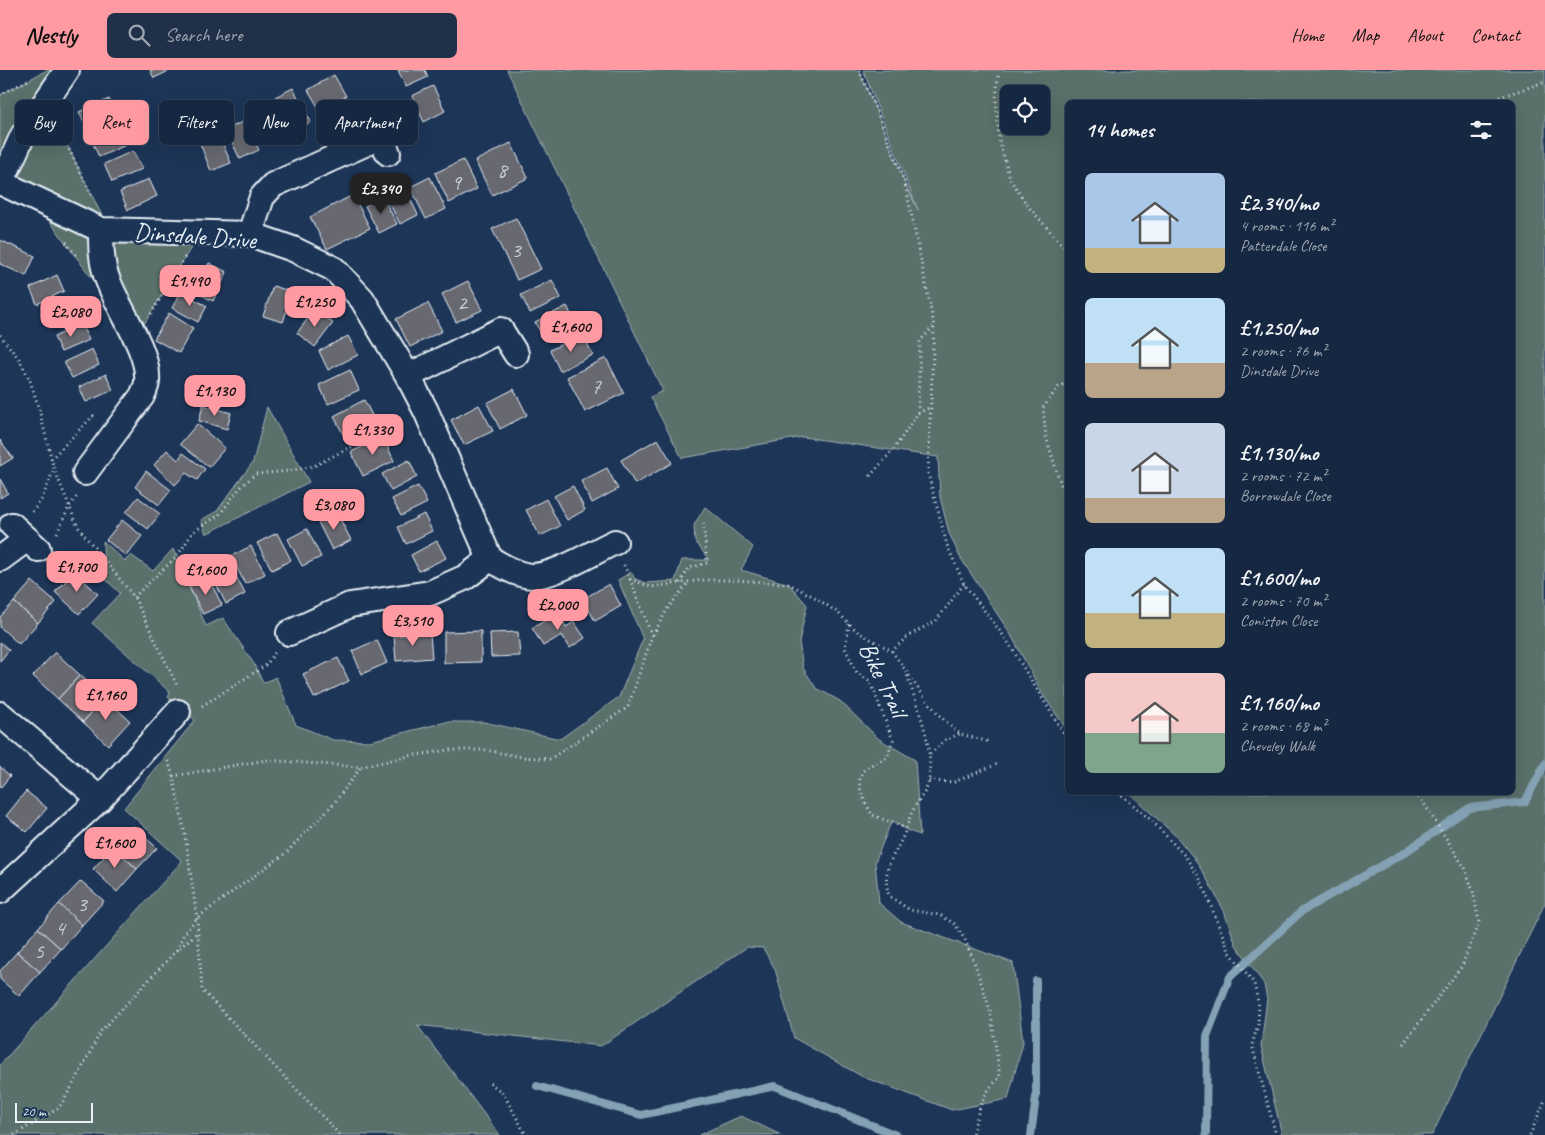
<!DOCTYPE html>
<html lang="en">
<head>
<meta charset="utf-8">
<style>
  body { margin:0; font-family:Caveat,sans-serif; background:#1f3048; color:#f1f3f6; height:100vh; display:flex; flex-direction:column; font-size:19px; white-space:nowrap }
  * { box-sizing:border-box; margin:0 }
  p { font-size:16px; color:#9ea6b1 }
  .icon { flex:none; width:28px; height:28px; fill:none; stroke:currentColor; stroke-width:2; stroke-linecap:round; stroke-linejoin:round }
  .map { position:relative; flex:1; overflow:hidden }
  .panel { position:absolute; left:1065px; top:30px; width:450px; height:695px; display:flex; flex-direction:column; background:#162841; border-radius:8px; box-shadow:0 5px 20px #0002,0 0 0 1px #35445a }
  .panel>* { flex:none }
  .guide { position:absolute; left:15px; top:30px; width:475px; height:45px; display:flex; gap:10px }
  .buttons { position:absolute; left:1000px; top:15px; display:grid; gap:10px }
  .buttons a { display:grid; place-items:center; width:50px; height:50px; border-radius:8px; background:#162841; box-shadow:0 5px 20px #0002,0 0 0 1px #35445a; font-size:25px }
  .scale { position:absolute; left:15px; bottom:12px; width:78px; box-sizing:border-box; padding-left:5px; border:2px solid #e8f1f8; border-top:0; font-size:14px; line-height:18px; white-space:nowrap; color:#e8f1f8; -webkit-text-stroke:4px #1d3557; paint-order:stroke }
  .price { position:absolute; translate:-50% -42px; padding:0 11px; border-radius:10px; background:#ff9aa2; color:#111; font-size:16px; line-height:32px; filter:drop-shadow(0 1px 2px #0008) }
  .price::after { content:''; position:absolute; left:50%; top:30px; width:15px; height:11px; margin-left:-8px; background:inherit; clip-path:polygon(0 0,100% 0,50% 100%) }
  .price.active { background:#222; color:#fff }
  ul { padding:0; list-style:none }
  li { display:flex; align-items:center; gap:15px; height:125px; padding:0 20px }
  li span { display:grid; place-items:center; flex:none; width:140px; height:100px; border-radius:8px; color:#555 }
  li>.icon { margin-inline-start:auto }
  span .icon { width:60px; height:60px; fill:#fffc; stroke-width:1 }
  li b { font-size:21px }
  h2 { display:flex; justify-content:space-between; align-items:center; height:60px; padding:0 20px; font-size:21px }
  .chip { padding:0 18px; border-radius:8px; background:#162841; box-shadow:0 5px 20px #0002,0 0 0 1px #35445a; font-size:18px; line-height:45px }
  .chip.active { background:#ff9aa2; color:#111 }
  header { display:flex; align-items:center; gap:30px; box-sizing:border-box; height:70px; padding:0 25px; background:#ff9aa2; color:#111 }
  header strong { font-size:24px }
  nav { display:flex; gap:28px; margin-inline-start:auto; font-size:18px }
  .search { width:350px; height:45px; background:#1f3048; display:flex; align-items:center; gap:12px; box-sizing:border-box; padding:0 18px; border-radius:8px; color:#9ea6b1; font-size:19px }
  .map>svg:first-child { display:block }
</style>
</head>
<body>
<header>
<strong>Nestly</strong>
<div class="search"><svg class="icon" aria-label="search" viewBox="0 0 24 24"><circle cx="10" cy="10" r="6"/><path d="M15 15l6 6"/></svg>Search here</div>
<nav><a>Home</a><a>Map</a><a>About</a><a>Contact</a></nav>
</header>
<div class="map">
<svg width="1545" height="1065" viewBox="0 0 1545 1065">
  <rect width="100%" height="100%" fill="#1d3557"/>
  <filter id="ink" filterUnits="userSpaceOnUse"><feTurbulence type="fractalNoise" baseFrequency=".02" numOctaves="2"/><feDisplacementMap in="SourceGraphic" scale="10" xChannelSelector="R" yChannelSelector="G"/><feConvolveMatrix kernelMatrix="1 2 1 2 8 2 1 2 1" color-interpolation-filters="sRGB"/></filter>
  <g filter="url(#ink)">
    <g fill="#5a6f6b" stroke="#a1b0b2" fill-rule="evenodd">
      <polygon points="47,0 67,0 46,32 109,160 200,163 135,269 115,226 91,207 32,127 0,112 0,25"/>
      <path d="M507,0H859L877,42L905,113L918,140L863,0H1545V833L1432,1065H1282L1261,976L1267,929L1264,914L1236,875L1224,841L1208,811L1194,788L1176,766L1129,723L1512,722V32H1068L1067,660L1043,625L1011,565L960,487L949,463L940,427L938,387L803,367L682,388L650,327L663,321ZM1009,24H1041V56H1009Z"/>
      <polygon points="267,337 309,412 206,464 201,450 217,441 253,392"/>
      <polygon points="705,437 753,477 741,500 789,514 807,535 799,572 803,598 816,618 840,631 879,669 915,690 920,765 906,760 892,750 875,792 879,833 901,852 1013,893 1023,972 1008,1029 952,1040 863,1007 794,968 775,899 763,878 747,877 601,976 417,955 500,1065 0,1065 0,995 182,791 124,738 195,650 168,627 170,622 92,553 120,523 104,508 103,471 125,491 131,485 153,501 173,479 206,556 223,548 254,594 263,613 276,607 296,655 333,670 370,671 446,652 484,652 560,669 619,627 643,569 618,510 631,502 635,509 646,513 675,511 682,490 709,490 695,471 694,455"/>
      <polygon points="741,1046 781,1065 699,1065"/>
    </g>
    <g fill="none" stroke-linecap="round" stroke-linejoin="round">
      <g stroke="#84a2b4" stroke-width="8">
        <polyline points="537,1016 641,1045 775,1016 896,1065"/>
        <polyline points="1206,1064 1207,966 1230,907 1302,841 1404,783 1469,738 1525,732 1545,694"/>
        <polyline points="1031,1065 1036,1027 1036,911"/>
      </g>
    </g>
    <g fill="#676871" stroke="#e8f1f8">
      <polygon points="150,0 171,0 154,8"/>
      <polygon points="398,0 425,0 428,7 406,17"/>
      <polygon points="334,5 346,26 320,40 308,20"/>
      <polygon points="433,16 445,41 424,52 412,26"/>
      <polygon points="293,18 311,52 293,61 275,27"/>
      <polygon points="109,29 117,47 88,61 79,42"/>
      <polygon points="272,39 286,64 267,75 253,49"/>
      <polygon points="244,51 259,80 240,89 226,60"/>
      <polygon points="120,55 128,74 99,87 91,69"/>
      <polygon points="218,63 231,93 211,101 199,71"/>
      <polygon points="511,73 528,108 492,125 475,91"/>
      <polygon points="133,81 142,99 112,112 104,94"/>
      <polygon points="463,90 477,119 449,133 435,103"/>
      <polygon points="430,107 446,139 426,149 410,117"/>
      <polygon points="149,109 157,126 128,140 120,122"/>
      <polygon points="405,118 418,145 400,154 386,127"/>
      <polygon points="353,125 370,158 327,179 310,147"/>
      <polygon points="383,127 397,154 379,163 365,136"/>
      <polygon points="516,148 541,199 517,210 492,159"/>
      <polygon points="0,170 35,186 26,206 0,194"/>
      <polygon points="209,193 227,202 213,231 183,215 191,201 202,207"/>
      <polygon points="57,205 64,221 37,234 30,218"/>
      <polygon points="552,210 561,228 530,243 521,225"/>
      <polygon points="468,211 482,240 456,252 442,224"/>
      <polygon points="273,216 293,222 283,252 263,246"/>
      <polygon points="181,222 207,236 198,252 172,238"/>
      <polygon points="69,229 76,245 49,258 42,242"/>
      <polygon points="428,233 442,261 410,277 396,249"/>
      <polygon points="567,236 576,255 545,271 535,252"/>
      <polygon points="315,239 333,253 315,277 297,263"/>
      <polygon points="169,243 193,258 179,283 154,269"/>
      <polygon points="81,254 89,270 61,282 54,267"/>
      <polygon points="582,264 593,285 560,301 550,280"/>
      <polygon points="348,266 358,285 328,300 319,281"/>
      <polygon points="92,279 99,295 72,308 64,292"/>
      <polygon points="606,288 624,323 585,342 567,307"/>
      <polygon points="350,300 359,320 328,334 319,315"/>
      <polygon points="106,304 113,320 86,332 79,317"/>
      <polygon points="213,308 243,308 242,327 213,326"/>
      <polygon points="514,319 527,345 500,359 487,333"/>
      <polygon points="364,330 374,349 343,364 334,346"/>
      <polygon points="203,335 231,343 227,359 199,351"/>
      <polygon points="479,335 493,361 464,375 451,350"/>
      <polygon points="197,354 225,378 209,397 180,374"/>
      <polygon points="383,367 394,391 363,406 351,382"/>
      <polygon points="658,369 672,393 635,414 621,390"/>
      <polygon points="0,370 13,388 0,396"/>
      <polygon points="167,380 178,390 183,383 205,399 197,410 186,403 175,415 154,395"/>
      <polygon points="409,390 417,407 391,421 382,404"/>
      <polygon points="607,398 618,419 592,433 581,411"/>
      <polygon points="146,401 171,420 159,435 135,417"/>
      <polygon points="0,409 8,423 0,428"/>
      <polygon points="418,416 427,433 401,446 392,429"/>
      <polygon points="573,416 585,440 567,450 554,426"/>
      <polygon points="138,427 160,444 148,459 126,442"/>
      <polygon points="546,429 560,456 540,466 526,440"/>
      <polygon points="337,443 351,470 332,480 318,452"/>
      <polygon points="424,444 432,461 406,474 398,457"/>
      <polygon points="122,450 142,466 126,486 106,470"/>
      <polygon points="307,459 321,487 302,496 288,469"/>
      <polygon points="277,463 291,490 272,500 257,473"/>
      <polygon points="437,471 446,488 419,501 411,485"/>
      <polygon points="251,476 265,504 245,514 231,486"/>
      <polygon points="231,496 245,524 226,534 212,506"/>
      <polygon points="75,502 98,524 79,544 55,522"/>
      <polygon points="208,507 222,535 203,544 189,517"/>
      <polygon points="32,511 56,532 38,553 14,532"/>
      <polygon points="609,514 621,536 595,551 583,529"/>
      <polygon points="14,532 38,553 19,574 0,557 0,547"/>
      <polygon points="558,543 566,557 574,552 585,568 570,578 562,565 543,576 532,558"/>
      <polygon points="481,561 481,592 444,593 444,562"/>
      <polygon points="518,562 520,586 491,587 490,563"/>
      <polygon points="430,563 432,588 396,591 394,566"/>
      <polygon points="377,570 387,593 362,604 352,581"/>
      <polygon points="0,572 9,580 0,591"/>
      <polygon points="55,582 80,605 58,629 33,606"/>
      <polygon points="338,588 349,611 314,628 303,604"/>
      <polygon points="80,605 105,628 83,652 58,629"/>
      <polygon points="105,628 130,651 108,675 83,652"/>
      <polygon points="0,697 10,706 0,718"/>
      <polygon points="26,721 47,738 27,762 6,746"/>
      <polygon points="133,756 157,778 137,799 113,777"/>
      <polygon points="113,777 137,799 117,822 93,799"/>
      <polygon points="81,811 104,831 82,855 59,834"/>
      <polygon points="59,834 82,855 61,879 38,858"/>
      <polygon points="38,858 61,879 40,902 17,882"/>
      <polygon points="17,882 40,902 19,926 0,909 0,901"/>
    </g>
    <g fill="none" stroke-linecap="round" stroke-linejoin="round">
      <defs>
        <g id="street">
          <polyline points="0,112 101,160 250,164 293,179 334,199 362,229 408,306 426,341 490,489"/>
          <polyline points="1,113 23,65 67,0"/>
          <polyline points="250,164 262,127 273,115 380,67 388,83"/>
          <polyline points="408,306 501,260 516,284"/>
          <path d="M85,403L142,326C144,321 147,316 147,311C150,280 114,234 105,202C101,188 101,175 101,160"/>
          <polyline points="12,455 38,479"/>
          <polyline points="0,489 27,469"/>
          <path d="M289,563L350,535L430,523L466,507L490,489C503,496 518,506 533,506C557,505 593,482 615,472"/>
          <polyline points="0,644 100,729"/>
          <polyline points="0,821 100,729 178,642"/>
        </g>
      </defs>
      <use href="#street" stroke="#e8f1f8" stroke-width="28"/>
      <g stroke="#e8f1f8" stroke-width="3" stroke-dasharray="1 4" stroke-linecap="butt">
        <polyline points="859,0 877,42 905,113 929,230 934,256 928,403 947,475 964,514 1006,569 1068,670"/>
        <polyline points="998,6 996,29 999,69 1010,109 1027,135 1068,182"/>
        <polyline points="0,25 30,9"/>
        <polyline points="1485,32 1545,12"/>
        <polyline points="58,57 93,128"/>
        <polyline points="66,172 77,187"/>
        <polyline points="151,244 185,187"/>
        <polyline points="0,265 19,289 30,310 39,339 54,399 78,457 134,527 176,613 177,618"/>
        <polyline points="1068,314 1059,316 1043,338 1046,367 1068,437"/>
        <polyline points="918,343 931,337"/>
        <polyline points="51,389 93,346 96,348"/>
        <polyline points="870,406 894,379 918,343 920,271 933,257"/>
        <polyline points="32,442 42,429 54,399"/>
        <polyline points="57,463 69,437 78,425"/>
        <polyline points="624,495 630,509 651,517 702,510 737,510 789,514 816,528 837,542 858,562 892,581"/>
        <polyline points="680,513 689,498 707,493 703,451"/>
        <polyline points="964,514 936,551 908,566 892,581 924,627 941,647 960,664 990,672"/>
        <polyline points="134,527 178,485 193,462 219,445 239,419 255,404 289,401 314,396 403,350"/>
        <path d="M849,554L845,578L857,603L870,611L893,670L887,687C881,691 871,694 865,699C852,712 866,733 872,745L906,758"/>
        <polyline points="653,565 668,538 688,513"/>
        <path d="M906,601C916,635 934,673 929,709C928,721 918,730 913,740C909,747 908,755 905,762C894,788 881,796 889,826L910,840L940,845L955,854L965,870L975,894L991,943L1000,1007C980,1026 979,1040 972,1065"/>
        <polyline points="202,636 266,595 275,583"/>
        <polyline points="930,684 945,670 960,664"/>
        <polyline points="168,691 173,706 185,764 197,848 202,920 340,1065"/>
        <polyline points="173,706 266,690 360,697 409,686 450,680 485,680 522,687 550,689 628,637 652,566 630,509"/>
        <polyline points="929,711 954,712 1000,693"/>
        <polyline points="1118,722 1151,750 1185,786 1200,809 1229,881 1254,913 1259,937 1258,954 1252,975 1276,1065"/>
        <polyline points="177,880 184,864 197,848 287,782 335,732 360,698"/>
        <polyline points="1403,974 1462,896 1479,852 1473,821 1465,798 1421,729 1410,722"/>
        <polyline points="490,1013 503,1023 526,1065"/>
        <polyline points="14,1065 59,1038 78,1006 101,961 176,881 198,862"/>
        <polyline points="1530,1065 1545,1030"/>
      </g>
      <use href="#street" stroke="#1d3557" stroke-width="24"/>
    </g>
  </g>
  <g text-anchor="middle" stroke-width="5" stroke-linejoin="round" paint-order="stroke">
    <g font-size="22" fill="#c8cfd6">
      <text x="502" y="107">8</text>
      <text x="456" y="119">9</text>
      <text x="516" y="187">3</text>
      <text x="462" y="240">2</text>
      <text x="596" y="323">7</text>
      <text x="82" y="841">3</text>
      <text x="60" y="865">4</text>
      <text x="39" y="888">5</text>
    </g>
    <g font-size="25" fill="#e8f1f8" stroke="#1d3557">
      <text transform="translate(195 165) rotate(4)" y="9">Dinsdale Drive</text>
      <text transform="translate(884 609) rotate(64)" y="9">Bike Trail</text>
    </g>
  </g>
</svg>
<div class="buttons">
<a><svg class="icon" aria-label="locate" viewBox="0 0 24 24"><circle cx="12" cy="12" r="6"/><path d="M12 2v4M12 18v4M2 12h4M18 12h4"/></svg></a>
</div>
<div class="scale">20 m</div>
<b class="price active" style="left:381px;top:145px">£2,340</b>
<b class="price" style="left:190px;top:237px">£1,490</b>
<b class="price" style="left:315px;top:258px">£1,250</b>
<b class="price" style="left:71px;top:268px">£2,080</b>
<b class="price" style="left:571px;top:283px">£1,600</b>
<b class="price" style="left:215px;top:347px">£1,130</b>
<b class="price" style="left:373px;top:386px">£1,330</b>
<b class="price" style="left:334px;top:461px">£3,080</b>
<b class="price" style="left:77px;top:523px">£1,700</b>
<b class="price" style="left:206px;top:526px">£1,600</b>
<b class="price" style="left:558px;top:561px">£2,000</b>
<b class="price" style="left:413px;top:577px">£3,510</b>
<b class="price" style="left:106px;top:651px">£1,160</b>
<b class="price" style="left:115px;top:799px">£1,600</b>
<div class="guide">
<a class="chip">Buy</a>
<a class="chip active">Rent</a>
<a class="chip">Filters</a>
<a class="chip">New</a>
<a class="chip">Apartment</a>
</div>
<section class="panel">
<h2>14 homes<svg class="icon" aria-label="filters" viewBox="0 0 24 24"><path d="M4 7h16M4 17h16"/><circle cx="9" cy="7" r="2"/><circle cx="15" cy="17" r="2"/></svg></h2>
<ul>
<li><span style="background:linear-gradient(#a9c7e8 75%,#c2b280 0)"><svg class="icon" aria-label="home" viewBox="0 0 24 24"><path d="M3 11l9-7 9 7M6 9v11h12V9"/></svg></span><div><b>£2,340/mo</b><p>4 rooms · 116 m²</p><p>Patterdale Close</p></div></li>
<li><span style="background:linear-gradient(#bfe0f5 65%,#b9a48a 0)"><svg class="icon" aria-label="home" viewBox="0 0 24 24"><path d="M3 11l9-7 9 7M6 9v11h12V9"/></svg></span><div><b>£1,250/mo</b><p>2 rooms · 76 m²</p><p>Dinsdale Drive</p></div></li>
<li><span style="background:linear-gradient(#c9d6e8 75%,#b9a48a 0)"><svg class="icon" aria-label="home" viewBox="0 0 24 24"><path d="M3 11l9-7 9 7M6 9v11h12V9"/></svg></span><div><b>£1,130/mo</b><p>2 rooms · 72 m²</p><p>Borrowdale Close</p></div></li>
<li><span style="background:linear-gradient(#bfe0f5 65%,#c2b280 0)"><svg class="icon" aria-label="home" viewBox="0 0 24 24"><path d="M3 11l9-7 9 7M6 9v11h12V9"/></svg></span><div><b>£1,600/mo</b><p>2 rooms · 70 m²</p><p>Coniston Close</p></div></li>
<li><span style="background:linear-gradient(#f6c9c9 60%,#7fa58c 0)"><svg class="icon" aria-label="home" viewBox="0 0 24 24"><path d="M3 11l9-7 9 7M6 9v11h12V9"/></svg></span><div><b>£1,160/mo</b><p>2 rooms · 68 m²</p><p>Cheveley Walk</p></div></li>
</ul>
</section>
</div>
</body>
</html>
